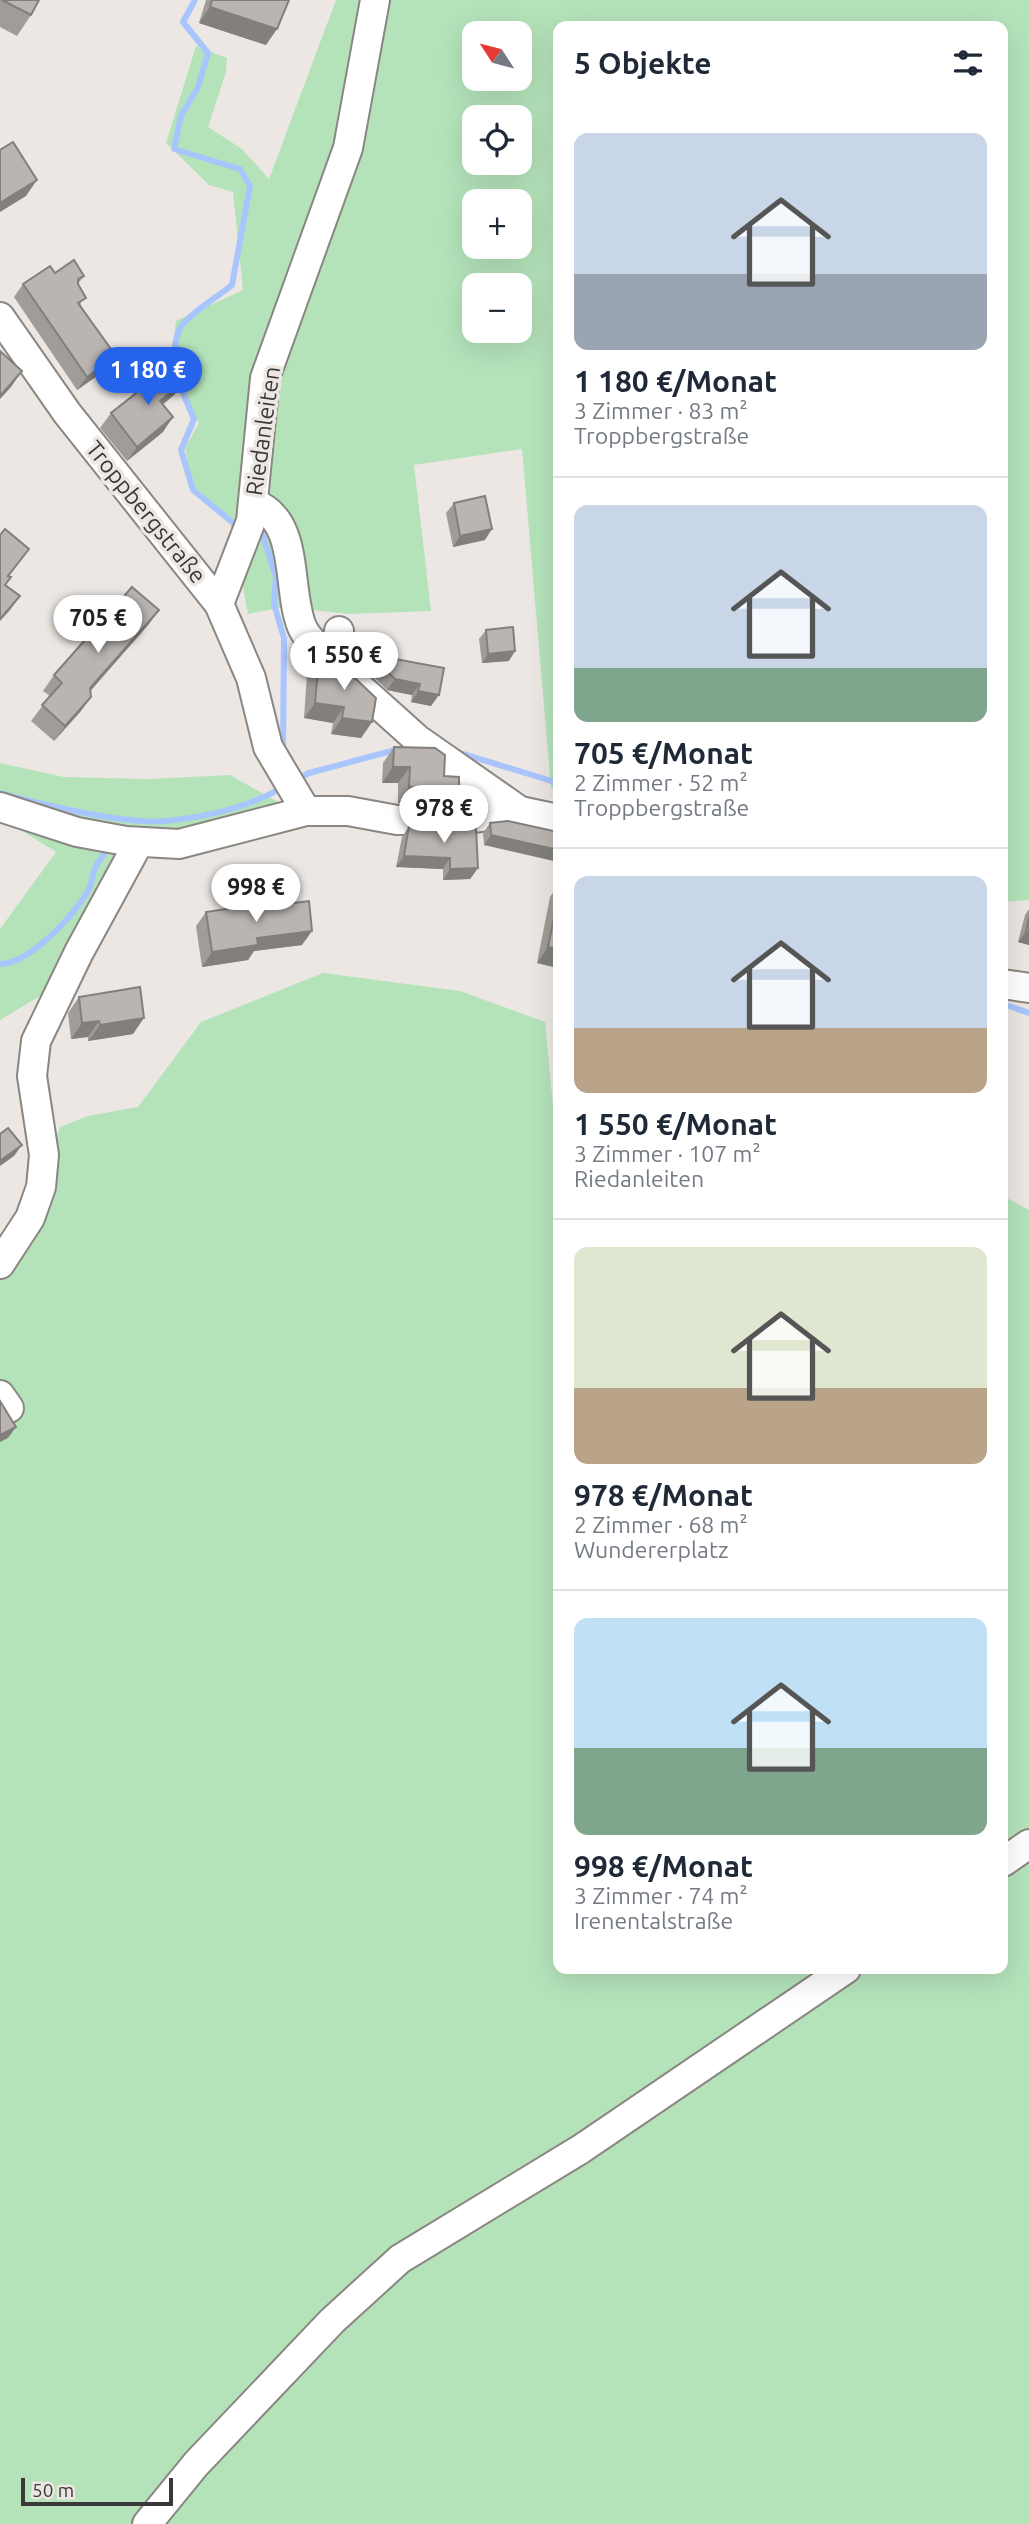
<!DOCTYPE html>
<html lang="de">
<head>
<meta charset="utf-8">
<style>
  body { margin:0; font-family:Ubuntu,sans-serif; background:#f6f6f7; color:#1f2937; height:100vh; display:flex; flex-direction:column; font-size:26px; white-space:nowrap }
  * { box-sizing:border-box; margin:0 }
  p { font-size:23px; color:#747a83 }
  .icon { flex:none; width:38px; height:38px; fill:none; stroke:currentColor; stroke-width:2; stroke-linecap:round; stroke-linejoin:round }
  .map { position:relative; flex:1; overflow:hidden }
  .panel { position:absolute; left:553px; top:21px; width:455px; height:1953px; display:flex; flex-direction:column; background:#fff; border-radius:14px; box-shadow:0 7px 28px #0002 }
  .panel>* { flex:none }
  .needle { width:46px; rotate:306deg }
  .buttons { position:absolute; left:462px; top:21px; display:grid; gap:14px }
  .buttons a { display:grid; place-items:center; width:70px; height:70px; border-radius:14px; background:#fff; box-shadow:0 7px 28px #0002; font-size:35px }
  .scale { position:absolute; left:21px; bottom:18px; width:152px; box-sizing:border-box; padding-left:7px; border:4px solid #3a3836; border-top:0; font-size:19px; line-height:24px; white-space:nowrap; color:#3a3836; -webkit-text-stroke:5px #ece7e3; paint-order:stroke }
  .price { position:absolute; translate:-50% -60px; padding:0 16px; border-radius:24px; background:#fff; color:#222; font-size:23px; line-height:46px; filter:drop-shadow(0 2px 4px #0008) }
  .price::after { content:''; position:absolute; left:50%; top:42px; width:21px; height:16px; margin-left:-10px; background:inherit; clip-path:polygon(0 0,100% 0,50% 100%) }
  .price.on { background:#2563eb; color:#fff }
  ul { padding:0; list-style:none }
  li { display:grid; align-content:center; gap:14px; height:371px; padding:0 21px }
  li+li { border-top:2px solid #e0e1e3 }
  li span { display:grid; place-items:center; height:217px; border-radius:14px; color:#555 }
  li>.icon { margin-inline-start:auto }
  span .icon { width:126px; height:126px; fill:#fffc; stroke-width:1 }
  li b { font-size:30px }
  h2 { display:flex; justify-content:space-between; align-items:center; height:84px; padding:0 21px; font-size:30px }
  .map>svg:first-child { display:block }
</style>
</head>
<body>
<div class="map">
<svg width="1029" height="2524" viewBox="0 0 1029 2524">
  <rect width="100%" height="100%" fill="#ece7e3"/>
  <g fill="#b4e3ba" fill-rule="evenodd">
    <path d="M336,0H1029V900L1003,902V832L1006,830L1003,826V26H558V792L551,788L522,449L414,465L431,611L349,614L284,607L248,614L230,520L192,488L185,448L199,423L171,367L176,321L243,290L233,192L209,185L166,143L196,46L227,58L226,72L208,127L242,149L269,179ZM474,33H520V79H474ZM474,117H520V163H474ZM474,201H520V247H474ZM474,285H520V331H474Z"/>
    <polygon points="0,763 64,777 149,779 230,775 308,819 175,856 119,857 77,949 40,996 0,1020 0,929 56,852 0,817"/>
    <polygon points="323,973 460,991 545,1022 558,1159 558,1969 1003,1969 1003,1196 1029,1210 1029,2524 0,2524 0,1241 45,1175 60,1127 88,1116 138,1107 201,1022"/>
  </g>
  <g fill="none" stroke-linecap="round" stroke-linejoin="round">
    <g stroke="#a8c5fd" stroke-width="6">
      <path d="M195,0L183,22L208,53L198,87L181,116L174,149L240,169L250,186L232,285C220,295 186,316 180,328C166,359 182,391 194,419L181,450L193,490L232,522L243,526"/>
      <polyline points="256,531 262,533 276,577 274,604 284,638 283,751"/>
      <polyline points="457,752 558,783"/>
      <polyline points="296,780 309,773 399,749"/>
      <path d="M0,793C37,804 129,825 165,821C206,817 248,808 283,787"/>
      <path d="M0,964C29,964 75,915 89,889C92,883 92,875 95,868C99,860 105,852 110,845"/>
      <polyline points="1003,1004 1029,1013"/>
    </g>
    <defs>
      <g id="minor">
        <polyline points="0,317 67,413 219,604 251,678 268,747 306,811"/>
        <path d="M253,503C301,520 286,588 302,627C309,642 324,653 336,662"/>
        <polyline points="219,604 251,521 265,378 348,148 375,0"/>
        <polyline points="339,631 335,655 339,669 417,739 520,811"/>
        <polyline points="0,807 77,832 126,841 179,844 306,811 348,811 397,820 461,820 520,811 558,819"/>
        <polyline points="1003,984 1029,988"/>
        <polyline points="0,1264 30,1218 41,1187 44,1155 32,1076 36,1041 79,952 139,842"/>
        <polyline points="0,1395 9,1408"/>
        <polyline points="1003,1862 1029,1844"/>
        <polyline points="147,2524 196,2464 332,2321 400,2259 581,2149 846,1969"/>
      </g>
    </defs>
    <use href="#minor" stroke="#8a8682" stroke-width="32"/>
    <use href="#minor" stroke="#fff" stroke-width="28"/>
  </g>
  <g fill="#a09c98">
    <polygon points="0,0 39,0 31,15 17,36 0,27"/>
    <polygon points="206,0 289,0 266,45 199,23"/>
    <polygon points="55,273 84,276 78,284 81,306 107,369 77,390 14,297 23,284"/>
    <polygon points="185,380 174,395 163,404 163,432 127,461 100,428 111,413"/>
    <polygon points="454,503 485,540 453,547 446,513"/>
    <polygon points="159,610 148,625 90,691 91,697 80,712 54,741 31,721 50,696 43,691 54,675"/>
    <polygon points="486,630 509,661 482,663 479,639"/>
    <polygon points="368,654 444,668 431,706 411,702 412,695 387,690 361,664"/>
    <polygon points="319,658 372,722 361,738 331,734 333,723 304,718 307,674"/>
    <polygon points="394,747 444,776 459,787 448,803 398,803 398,783 382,783 383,763"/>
    <polygon points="490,823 558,832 484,845 483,833"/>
    <polygon points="409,826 478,868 470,879 443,880 443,869 396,867 402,837"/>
    <polygon points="558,885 558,968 537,963 550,897"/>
    <polygon points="253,908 302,945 254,951 248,960 202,967 196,926 206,912"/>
    <polygon points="1029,909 1029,945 1018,942 1025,915"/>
    <polygon points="79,997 133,1034 88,1041 88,1037 71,1039 68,1013"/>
  </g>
  <g fill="#827f7c">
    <polygon points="210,7 277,29 266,45 199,23"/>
    <polygon points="37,180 26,196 0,212 0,203"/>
    <polygon points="116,356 107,369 77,390 87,377"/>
    <polygon points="22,371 11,387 0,399 0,396"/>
    <polygon points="185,380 174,395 149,416 160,401"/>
    <polygon points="173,417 163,432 127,461 137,447"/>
    <polygon points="492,529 485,540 453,547 460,536"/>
    <polygon points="20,596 10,610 0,621 0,619"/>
    <polygon points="159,610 148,625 79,704 90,688"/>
    <polygon points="515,651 509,661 482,663 488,654"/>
    <polygon points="395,679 420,684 412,695 387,690"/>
    <polygon points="418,691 439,695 431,706 411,702"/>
    <polygon points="91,697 80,712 54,741 65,726"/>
    <polygon points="315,703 344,707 333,723 304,718"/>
    <polygon points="342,718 372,722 361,738 331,734"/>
    <polygon points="393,767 410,767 398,783 382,783"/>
    <polygon points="409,787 459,787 448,803 398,803"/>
    <polygon points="491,835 558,850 558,862 484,845"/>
    <polygon points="404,856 450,858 443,869 396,867"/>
    <polygon points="478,868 470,879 443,880 450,869"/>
    <polygon points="312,931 302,945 254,951 248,960 202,967 212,952 257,938"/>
    <polygon points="1026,932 1029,932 1029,945 1018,942"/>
    <polygon points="548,947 558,949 558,968 537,963"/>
    <polygon points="144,1018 133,1034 88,1041 100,1025"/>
    <polygon points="99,1021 88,1037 71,1039 82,1023"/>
    <polygon points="22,1145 14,1156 0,1166 0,1161"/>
    <polygon points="16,1427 8,1438 0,1442 0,1435"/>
  </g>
  <g fill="#bab5b1" stroke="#827f7c" stroke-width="2">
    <polygon points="2,0 39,0 31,15"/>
    <polygon points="212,0 289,0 277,29 210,7"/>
    <polygon points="13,142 37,180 0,203 0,150"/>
    <polygon points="74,260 84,276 78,279 78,284 86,298 78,303 116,356 87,377 23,284 50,266 55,273"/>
    <polygon points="0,351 22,371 0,396"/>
    <polygon points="172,365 185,380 160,401 173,417 137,447 111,413"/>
    <polygon points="485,496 492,529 460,536 454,503"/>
    <polygon points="5,529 29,549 8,576 11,577 5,585 20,596 0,619 0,535"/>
    <polygon points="132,587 159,610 90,688 91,697 65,726 42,705 62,683 54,675"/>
    <polygon points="513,627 515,651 488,654 486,630"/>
    <polygon points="368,654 444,668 439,695 418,691 420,684 395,679"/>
    <polygon points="319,658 336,660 376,698 372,722 342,718 344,707 315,703"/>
    <polygon points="394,747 435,748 445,755 444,776 459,777 459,787 409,787 410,767 393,767"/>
    <polygon points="508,821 558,832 558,850 491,835 490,823"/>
    <polygon points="409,826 476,828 478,868 450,869 450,858 404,856"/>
    <polygon points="558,898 558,949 548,947"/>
    <polygon points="309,901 312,931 257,938 258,945 212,952 206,912 252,905 253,908"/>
    <polygon points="1029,917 1029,932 1026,932"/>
    <polygon points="140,987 144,1018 100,1025 99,1021 82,1023 79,997"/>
    <polygon points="8,1128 22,1145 0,1161 0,1134"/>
    <polygon points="0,1401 16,1427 0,1435"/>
  </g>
  <g text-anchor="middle" stroke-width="7" stroke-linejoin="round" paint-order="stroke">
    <g font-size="23" fill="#3a3836" stroke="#ece7e3">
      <text transform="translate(263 431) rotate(-82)" y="8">Riedanleiten</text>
      <text transform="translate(146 512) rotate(51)" y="8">Troppbergstraße</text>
    </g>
  </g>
</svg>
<div class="buttons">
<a><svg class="needle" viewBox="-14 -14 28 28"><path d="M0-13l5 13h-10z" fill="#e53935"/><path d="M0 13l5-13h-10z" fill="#747a83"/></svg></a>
<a><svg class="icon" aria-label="locate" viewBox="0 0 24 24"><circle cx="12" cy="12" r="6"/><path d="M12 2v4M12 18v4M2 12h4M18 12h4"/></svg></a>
<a>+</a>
<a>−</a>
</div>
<div class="scale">50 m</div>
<b class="price on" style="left:148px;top:407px">1 180 €</b>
<b class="price" style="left:98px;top:655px">705 €</b>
<b class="price" style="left:344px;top:692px">1 550 €</b>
<b class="price" style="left:444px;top:845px">978 €</b>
<b class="price" style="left:256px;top:924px">998 €</b>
<section class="panel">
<h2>5 Objekte<svg class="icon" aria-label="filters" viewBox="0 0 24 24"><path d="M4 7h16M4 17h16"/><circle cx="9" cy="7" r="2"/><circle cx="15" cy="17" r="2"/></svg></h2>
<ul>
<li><span style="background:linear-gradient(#c9d6e8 65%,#9aa5b1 0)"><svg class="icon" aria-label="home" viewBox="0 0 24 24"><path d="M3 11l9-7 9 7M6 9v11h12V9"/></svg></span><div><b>1 180 €/Monat</b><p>3 Zimmer · 83 m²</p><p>Troppbergstraße</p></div></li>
<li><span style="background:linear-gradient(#c9d6e8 75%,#7fa58c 0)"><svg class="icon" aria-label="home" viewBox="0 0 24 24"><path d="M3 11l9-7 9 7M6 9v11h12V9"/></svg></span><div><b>705 €/Monat</b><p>2 Zimmer · 52 m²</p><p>Troppbergstraße</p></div></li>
<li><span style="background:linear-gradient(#c9d6e8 70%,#b9a48a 0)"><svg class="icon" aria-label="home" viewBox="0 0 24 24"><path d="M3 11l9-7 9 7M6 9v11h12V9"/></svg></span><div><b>1 550 €/Monat</b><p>3 Zimmer · 107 m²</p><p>Riedanleiten</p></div></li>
<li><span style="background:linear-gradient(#dfe7d0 65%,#b9a48a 0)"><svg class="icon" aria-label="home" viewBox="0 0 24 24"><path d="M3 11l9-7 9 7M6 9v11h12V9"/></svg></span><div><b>978 €/Monat</b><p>2 Zimmer · 68 m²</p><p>Wundererplatz</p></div></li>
<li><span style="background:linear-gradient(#bfe0f5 60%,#7fa58c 0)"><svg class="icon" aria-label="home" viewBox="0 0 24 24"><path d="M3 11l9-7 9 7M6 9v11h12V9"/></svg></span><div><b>998 €/Monat</b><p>3 Zimmer · 74 m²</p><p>Irenentalstraße</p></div></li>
</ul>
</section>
</div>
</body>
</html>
